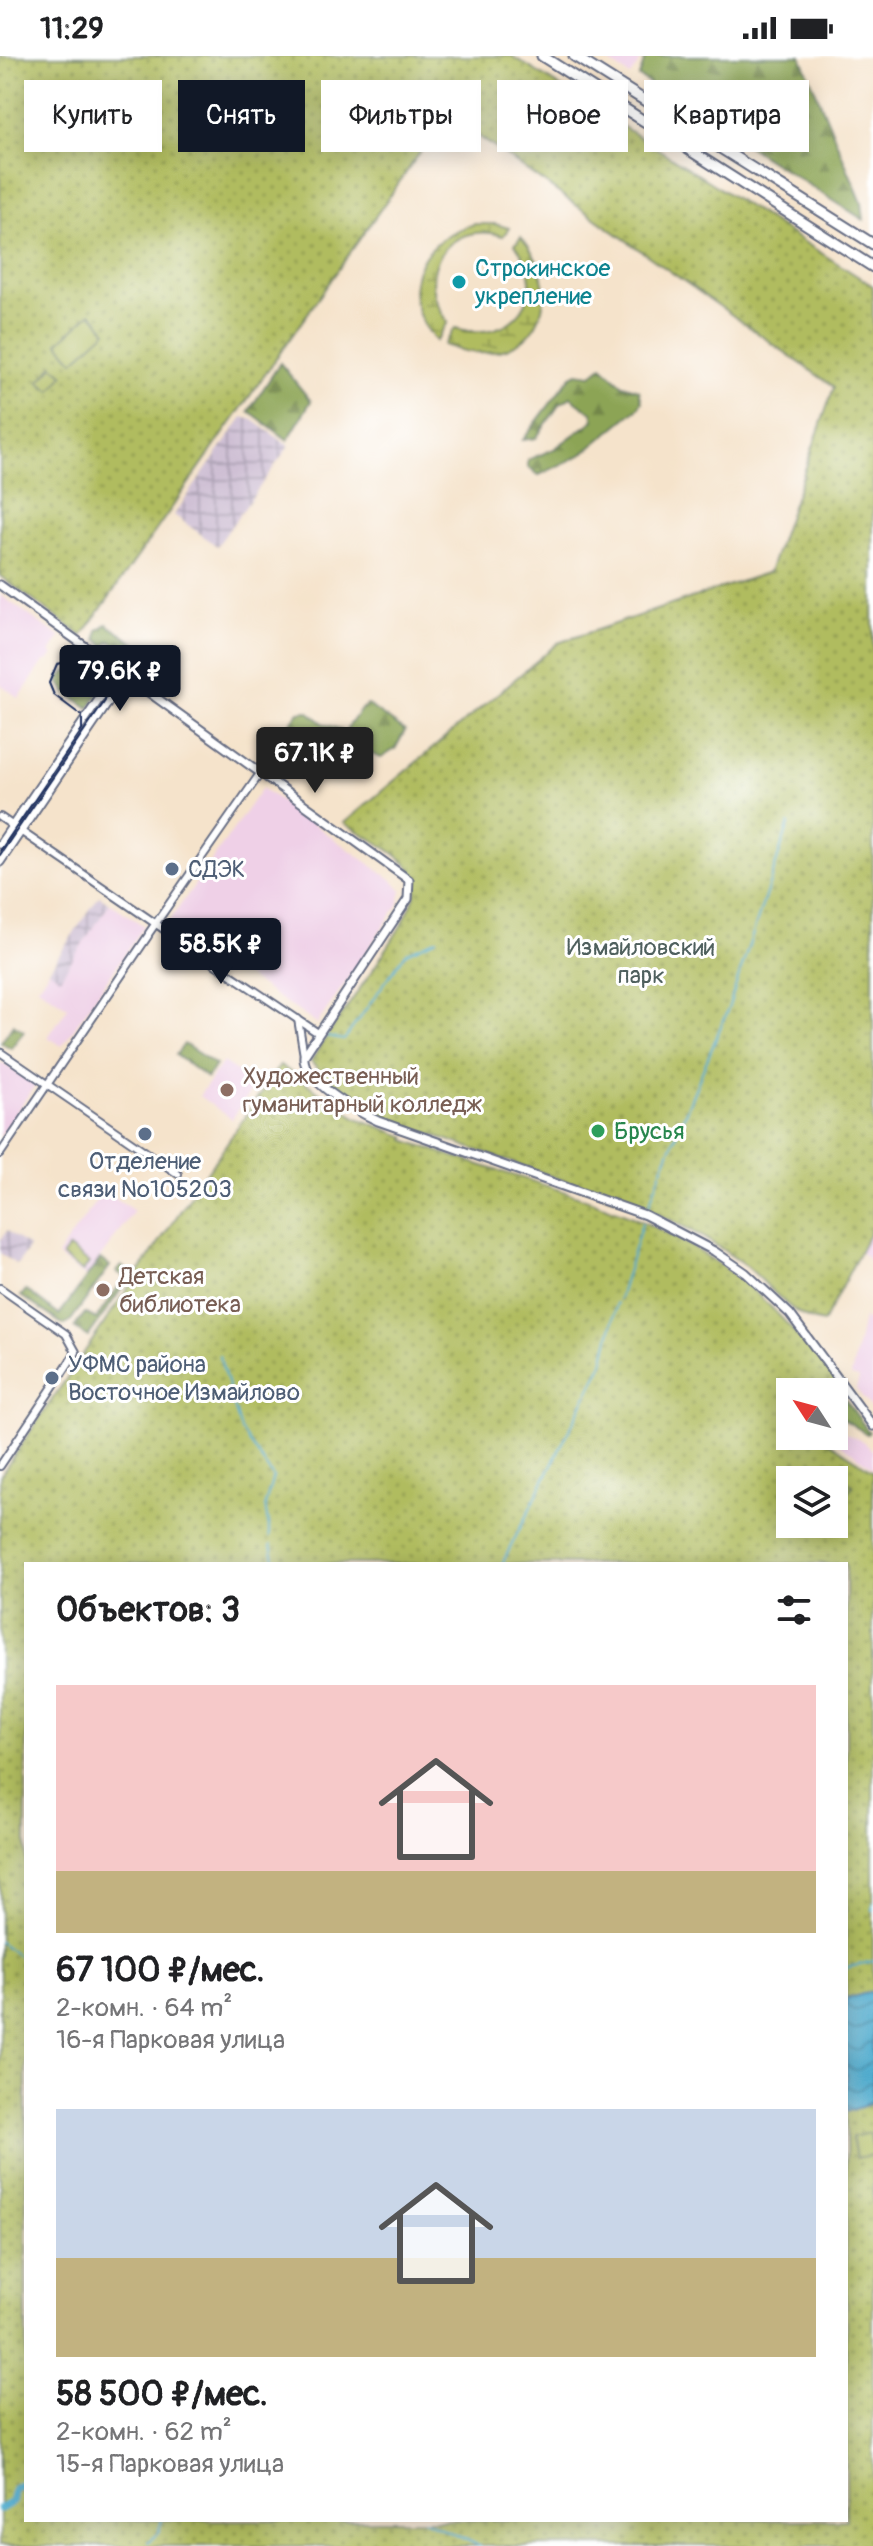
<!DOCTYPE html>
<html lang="ru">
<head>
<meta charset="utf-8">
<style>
  body { margin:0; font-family:Pangolin,sans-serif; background:#f6f6f6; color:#202124; height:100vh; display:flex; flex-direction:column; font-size:30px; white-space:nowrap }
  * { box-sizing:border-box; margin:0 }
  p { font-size:26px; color:#757577 }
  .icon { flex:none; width:44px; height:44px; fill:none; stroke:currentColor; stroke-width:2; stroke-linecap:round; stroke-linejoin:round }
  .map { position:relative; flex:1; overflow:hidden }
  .side { position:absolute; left:24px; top:1506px; width:824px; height:960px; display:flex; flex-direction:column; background:#fff; border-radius:0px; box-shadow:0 4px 20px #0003 }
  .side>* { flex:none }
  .top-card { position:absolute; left:24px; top:24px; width:826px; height:72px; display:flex; gap:16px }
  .needle { width:52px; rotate:306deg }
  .buttons { position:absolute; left:776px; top:1322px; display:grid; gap:16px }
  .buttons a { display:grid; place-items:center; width:72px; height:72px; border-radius:0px; background:#fff; box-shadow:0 4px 20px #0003; font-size:40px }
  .price { position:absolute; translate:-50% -68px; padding:0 18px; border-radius:8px; background:#111827; color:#fff; font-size:26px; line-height:52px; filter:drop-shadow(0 2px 4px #0008) }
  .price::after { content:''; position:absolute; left:50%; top:48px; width:24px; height:18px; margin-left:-12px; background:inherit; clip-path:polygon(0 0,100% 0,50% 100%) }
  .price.on { background:#222; color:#fff }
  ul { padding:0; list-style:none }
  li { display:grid; align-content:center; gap:16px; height:424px; padding:0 32px }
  li span { display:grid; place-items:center; height:248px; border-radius:0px; color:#555 }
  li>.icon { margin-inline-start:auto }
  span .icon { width:144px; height:144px; fill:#fffc; stroke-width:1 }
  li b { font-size:34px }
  h2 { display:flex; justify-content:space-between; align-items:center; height:96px; padding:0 32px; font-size:34px }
  .pill { padding:0 28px; border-radius:0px; background:#fff; box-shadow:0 4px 20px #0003; font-size:28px; line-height:72px }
  .pill.on { background:#111827; color:#fff }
  .status { display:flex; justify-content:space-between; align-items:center; height:56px; padding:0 40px; background:#fff; direction:ltr }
  .status svg { height:22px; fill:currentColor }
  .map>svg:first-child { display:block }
</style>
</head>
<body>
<div class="status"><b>11:29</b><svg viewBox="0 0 49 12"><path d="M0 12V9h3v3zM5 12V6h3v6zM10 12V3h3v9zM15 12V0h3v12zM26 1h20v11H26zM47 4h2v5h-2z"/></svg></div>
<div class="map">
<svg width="873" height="2490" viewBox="0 0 873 2490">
  <defs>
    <pattern id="industrial-grid" width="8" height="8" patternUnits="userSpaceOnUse" patternTransform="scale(2)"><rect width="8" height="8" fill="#cdbed3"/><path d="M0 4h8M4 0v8" fill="none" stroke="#a69bae"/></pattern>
    <pattern id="forest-firs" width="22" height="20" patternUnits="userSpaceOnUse" patternTransform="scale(2)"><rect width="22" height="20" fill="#8ca455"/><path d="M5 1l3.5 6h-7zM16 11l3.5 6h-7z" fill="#72864a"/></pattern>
    <pattern id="wetland-marsh" width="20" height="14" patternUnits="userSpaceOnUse" patternTransform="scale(2)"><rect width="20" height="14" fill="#b0bc5e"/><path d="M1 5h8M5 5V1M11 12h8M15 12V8" fill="none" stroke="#8e9951"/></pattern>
    <pattern id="park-dots" width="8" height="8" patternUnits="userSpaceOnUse" patternTransform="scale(2)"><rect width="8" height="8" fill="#b0bc5e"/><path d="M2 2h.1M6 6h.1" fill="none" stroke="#8e9951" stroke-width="1.8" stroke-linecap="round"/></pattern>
    <pattern id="water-waves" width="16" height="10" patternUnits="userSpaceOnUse" patternTransform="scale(2)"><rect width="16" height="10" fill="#4fabcd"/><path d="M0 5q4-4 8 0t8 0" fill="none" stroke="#418caa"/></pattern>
  </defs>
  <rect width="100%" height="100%" fill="#fff"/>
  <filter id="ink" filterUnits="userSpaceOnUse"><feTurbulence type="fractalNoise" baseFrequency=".0125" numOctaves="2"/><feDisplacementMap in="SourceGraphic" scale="16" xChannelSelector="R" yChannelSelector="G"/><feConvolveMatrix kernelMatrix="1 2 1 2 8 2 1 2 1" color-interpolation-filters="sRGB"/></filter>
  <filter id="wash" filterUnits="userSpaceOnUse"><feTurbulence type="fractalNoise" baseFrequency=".006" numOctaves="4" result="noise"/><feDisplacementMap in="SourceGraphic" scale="32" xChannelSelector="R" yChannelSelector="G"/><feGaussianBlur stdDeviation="1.8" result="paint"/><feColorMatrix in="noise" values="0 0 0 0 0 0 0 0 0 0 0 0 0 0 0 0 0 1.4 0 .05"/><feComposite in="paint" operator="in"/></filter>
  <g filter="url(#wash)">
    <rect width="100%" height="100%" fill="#f5e3cb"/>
    <g fill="#efd0e7">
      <polygon points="600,0 642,0 643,1 630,20"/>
      <polygon points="0,539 60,581 50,596 53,598 48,605 45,604 19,642 0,628"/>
      <polygon points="262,732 395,826 402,835 398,849 317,968 168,867"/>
      <polygon points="110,847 144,870 62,990 48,981 68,951 38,931 49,914 60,921"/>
      <polygon points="223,1006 255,1028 232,1063 199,1040"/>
      <polygon points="3,1007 35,1029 0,1080 0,1008"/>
      <polygon points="104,1134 134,1155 86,1221 57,1200"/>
      <polygon points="873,1163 873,1208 857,1193"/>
      <polygon points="863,1263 873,1266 873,1354 856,1333 859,1322 851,1320"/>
      <polygon points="834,1372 864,1386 873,1395 873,1412 829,1380 834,1380"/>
    </g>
    <g fill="url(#industrial-grid)">
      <polygon points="243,361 253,364 289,390 217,490 174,459"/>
      <polygon points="99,840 110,847 60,922 49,914"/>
      <polygon points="7,1175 29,1191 17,1209 0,1197 0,1184"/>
    </g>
    <g fill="url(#forest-firs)" stroke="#546a5a" stroke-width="2">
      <polygon points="646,0 801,0 862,147 864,164 639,21"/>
      <polygon points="280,307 311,345 288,384 249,355"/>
      <polygon points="602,310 623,329 639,334 642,346 638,352 581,399 539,419 528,411 528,404 554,393 594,364 592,357 571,341 559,349 536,382 523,384 571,320 577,317 591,319"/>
      <polygon points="107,568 136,588 135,598 110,585 105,590 97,583 98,574"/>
      <polygon points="73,612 103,631 89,652 66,636 59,626 62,619"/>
      <polygon points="368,649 405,675 395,693 381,702 357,692 347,695 330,684 317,688 290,668 299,656 308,655 324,668 345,675 362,652"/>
      <polygon points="13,968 24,975 11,992 1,986"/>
      <polygon points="184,988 216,1009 207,1022 176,999"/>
      <polygon points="100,1203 110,1210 69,1267 64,1269 21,1240 26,1234 59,1259"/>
      <polygon points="121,1210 132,1218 88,1281 74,1272 85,1257 96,1263 125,1221 117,1216"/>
      <polygon points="842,1339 869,1376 867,1378 834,1357"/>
    </g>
    <g fill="url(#wetland-marsh)" stroke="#66765e" stroke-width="2">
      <path d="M474,168H495L509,172L503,180C446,162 412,220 448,266L436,285C394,238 416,184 474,168Z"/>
      <path d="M521,181C559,223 551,292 486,297C472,298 457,293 444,289L455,272C514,289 553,237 515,188Z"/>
    </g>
    <g fill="url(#park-dots)" stroke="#66765e" stroke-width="2" fill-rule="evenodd">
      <path d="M0,0H512L873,230V1170L823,1267C790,1261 770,1229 745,1209C715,1187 683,1168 649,1154L376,1059L337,1034L311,1006C327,972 428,851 416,822C408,800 363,779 344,767L558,587L769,516L834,331L447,58L82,580L0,520Z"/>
      <path d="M280,1009L357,1062L406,1081L405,1084C550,1137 696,1154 801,1284L808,1287L840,1331L834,1343V1336H790V1380H820L873,1415V2490H0V1420ZM790,1424H834V1468H790ZM26,1508H846V2464H26Z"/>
    </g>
    <g fill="#b0bc5e" stroke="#66765e" stroke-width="2">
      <polygon points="91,257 107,275 74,305 58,287"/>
      <polygon points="53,310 64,319 51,335 39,326"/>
      <polygon points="69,1192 89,1207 83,1216 62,1201"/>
      <polygon points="836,1414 853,1430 834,1450 834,1424 827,1424"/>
      <polygon points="870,2077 873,2099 856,2102 852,2081"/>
    </g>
    <polygon fill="url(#water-waves)" stroke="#356d96" stroke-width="2" points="873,1935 873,2047 846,2056 846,1943"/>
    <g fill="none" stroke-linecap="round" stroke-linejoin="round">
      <g stroke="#4fabcd" stroke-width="2">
        <polyline points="326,981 344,984 406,897 437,883"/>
        <polyline points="662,1113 728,953 789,768"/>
        <polyline points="648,1151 661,1116"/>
        <polyline points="619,1243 642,1167"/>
        <polyline points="219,1299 241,1374 273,1421 265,1449 270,1481"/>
        <polyline points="271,1489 275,1508"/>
        <polyline points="502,1508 603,1307 617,1247"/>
        <polyline points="873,1847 873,1854"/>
        <polyline points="0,1886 26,1906"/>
        <polyline points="846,1912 873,1905"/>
        <polyline points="423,2464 480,2490"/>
        <polyline points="148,2486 158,2477 162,2464"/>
      </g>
      <polyline stroke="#4fabcd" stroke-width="8" points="0,2453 12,2446 14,2433 26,2428"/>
    </g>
  </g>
  <g filter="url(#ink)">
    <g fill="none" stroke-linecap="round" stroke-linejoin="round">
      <defs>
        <g id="minor">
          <polyline points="0,761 165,874"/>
          <polyline points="167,876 318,977"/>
          <polyline points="149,877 259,719"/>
          <polyline points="298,963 304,1000"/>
          <polyline points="0,996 178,1118"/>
          <polyline points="0,1098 148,880"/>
          <polyline points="0,1232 66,1278 76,1296 0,1410"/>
        </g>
        <g id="major">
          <path d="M0,529L409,824L408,843L304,1000C301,1024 358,1056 378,1065L645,1159L714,1195L746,1217L790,1258L873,1370"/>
          <polyline points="0,788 119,614"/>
          <polyline points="0,806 126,620"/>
        </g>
        <g id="highway">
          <polyline points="542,0 873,211"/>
          <polyline points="574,0 873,188"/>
        </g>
      </defs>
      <use href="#minor" stroke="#676e84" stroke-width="10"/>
      <use href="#major" stroke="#676e84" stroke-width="11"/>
      <use href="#highway" stroke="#676e84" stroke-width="13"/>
      <use href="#minor" stroke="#fff" stroke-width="6"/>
      <use href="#major" stroke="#fff" stroke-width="7"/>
      <use href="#highway" stroke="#fff" stroke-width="9"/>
      <path stroke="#1b2f5e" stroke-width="2" d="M0,795L82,674V660L54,639L49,627L57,608L71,605C87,615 108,623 105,645L0,799"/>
    </g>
  </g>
  <circle fill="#0f9aa8" stroke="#fff" stroke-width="3" cx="459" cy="226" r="8"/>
  <g fill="#5c6f8a" stroke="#fff" stroke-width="3">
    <circle cx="172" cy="813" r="8"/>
    <circle cx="145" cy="1078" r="8"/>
    <circle cx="52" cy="1322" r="8"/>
  </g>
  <g fill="#8d6e63" stroke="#fff" stroke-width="3">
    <circle cx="227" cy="1034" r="8"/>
    <circle cx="103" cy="1234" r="8"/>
  </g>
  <circle fill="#2e9e5b" stroke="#fff" stroke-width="3" cx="598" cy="1075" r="8"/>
  <g text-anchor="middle" stroke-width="6" stroke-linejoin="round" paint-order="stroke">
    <g font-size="24" fill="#0d838f" stroke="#fff" text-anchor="start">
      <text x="475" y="220">Строкинское<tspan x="475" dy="28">укрепление</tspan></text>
    </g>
    <g font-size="24" fill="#4e5e75" stroke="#fff" text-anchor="start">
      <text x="188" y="821">СДЭК</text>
      <text x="145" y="1113" text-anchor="middle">Отделение<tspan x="145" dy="28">связи №105203</tspan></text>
      <text x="68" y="1316">УФМС района<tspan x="68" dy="28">Восточное Измайлово</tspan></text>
    </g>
    <g font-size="24" fill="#4f605e" stroke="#fff">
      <text x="641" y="899">Измайловский<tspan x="641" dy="28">парк</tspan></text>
    </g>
    <g font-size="24" fill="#785e54" stroke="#fff" text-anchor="start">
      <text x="243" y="1028">Художественный<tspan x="243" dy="28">гуманитарный колледж</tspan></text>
      <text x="119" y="1228">Детская<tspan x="119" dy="28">библиотека</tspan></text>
    </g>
    <g font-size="24" fill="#27864d" stroke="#fff" text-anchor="start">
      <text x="614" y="1083">Брусья</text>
    </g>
  </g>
</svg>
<div class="buttons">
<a><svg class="needle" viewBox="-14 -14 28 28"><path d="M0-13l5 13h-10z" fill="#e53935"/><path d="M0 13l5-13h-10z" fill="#757577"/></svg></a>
<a><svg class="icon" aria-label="layers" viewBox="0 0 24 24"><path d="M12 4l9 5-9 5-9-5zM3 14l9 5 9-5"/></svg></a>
</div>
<b class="price" style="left:120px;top:657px">79.6K ₽</b>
<b class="price on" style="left:315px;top:739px">67.1K ₽</b>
<b class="price" style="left:221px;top:930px">58.5K ₽</b>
<div class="top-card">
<a class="pill">Купить</a>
<a class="pill on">Снять</a>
<a class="pill">Фильтры</a>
<a class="pill">Новое</a>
<a class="pill">Квартира</a>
</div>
<section class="side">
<h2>Объектов: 3<svg class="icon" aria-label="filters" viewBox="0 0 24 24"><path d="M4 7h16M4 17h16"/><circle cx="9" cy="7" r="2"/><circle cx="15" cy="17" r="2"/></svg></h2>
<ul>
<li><span style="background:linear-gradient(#f6c9c9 75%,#c2b280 0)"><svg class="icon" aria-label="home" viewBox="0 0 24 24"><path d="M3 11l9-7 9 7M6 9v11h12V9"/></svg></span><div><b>67 100 ₽/мес.</b><p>2-комн. · 64 m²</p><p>16-я Парковая улица</p></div></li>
<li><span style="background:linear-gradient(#c9d6e8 60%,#c2b280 0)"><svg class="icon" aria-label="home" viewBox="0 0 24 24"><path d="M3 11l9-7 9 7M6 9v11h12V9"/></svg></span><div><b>58 500 ₽/мес.</b><p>2-комн. · 62 m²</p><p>15-я Парковая улица</p></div></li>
</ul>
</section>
</div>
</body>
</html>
